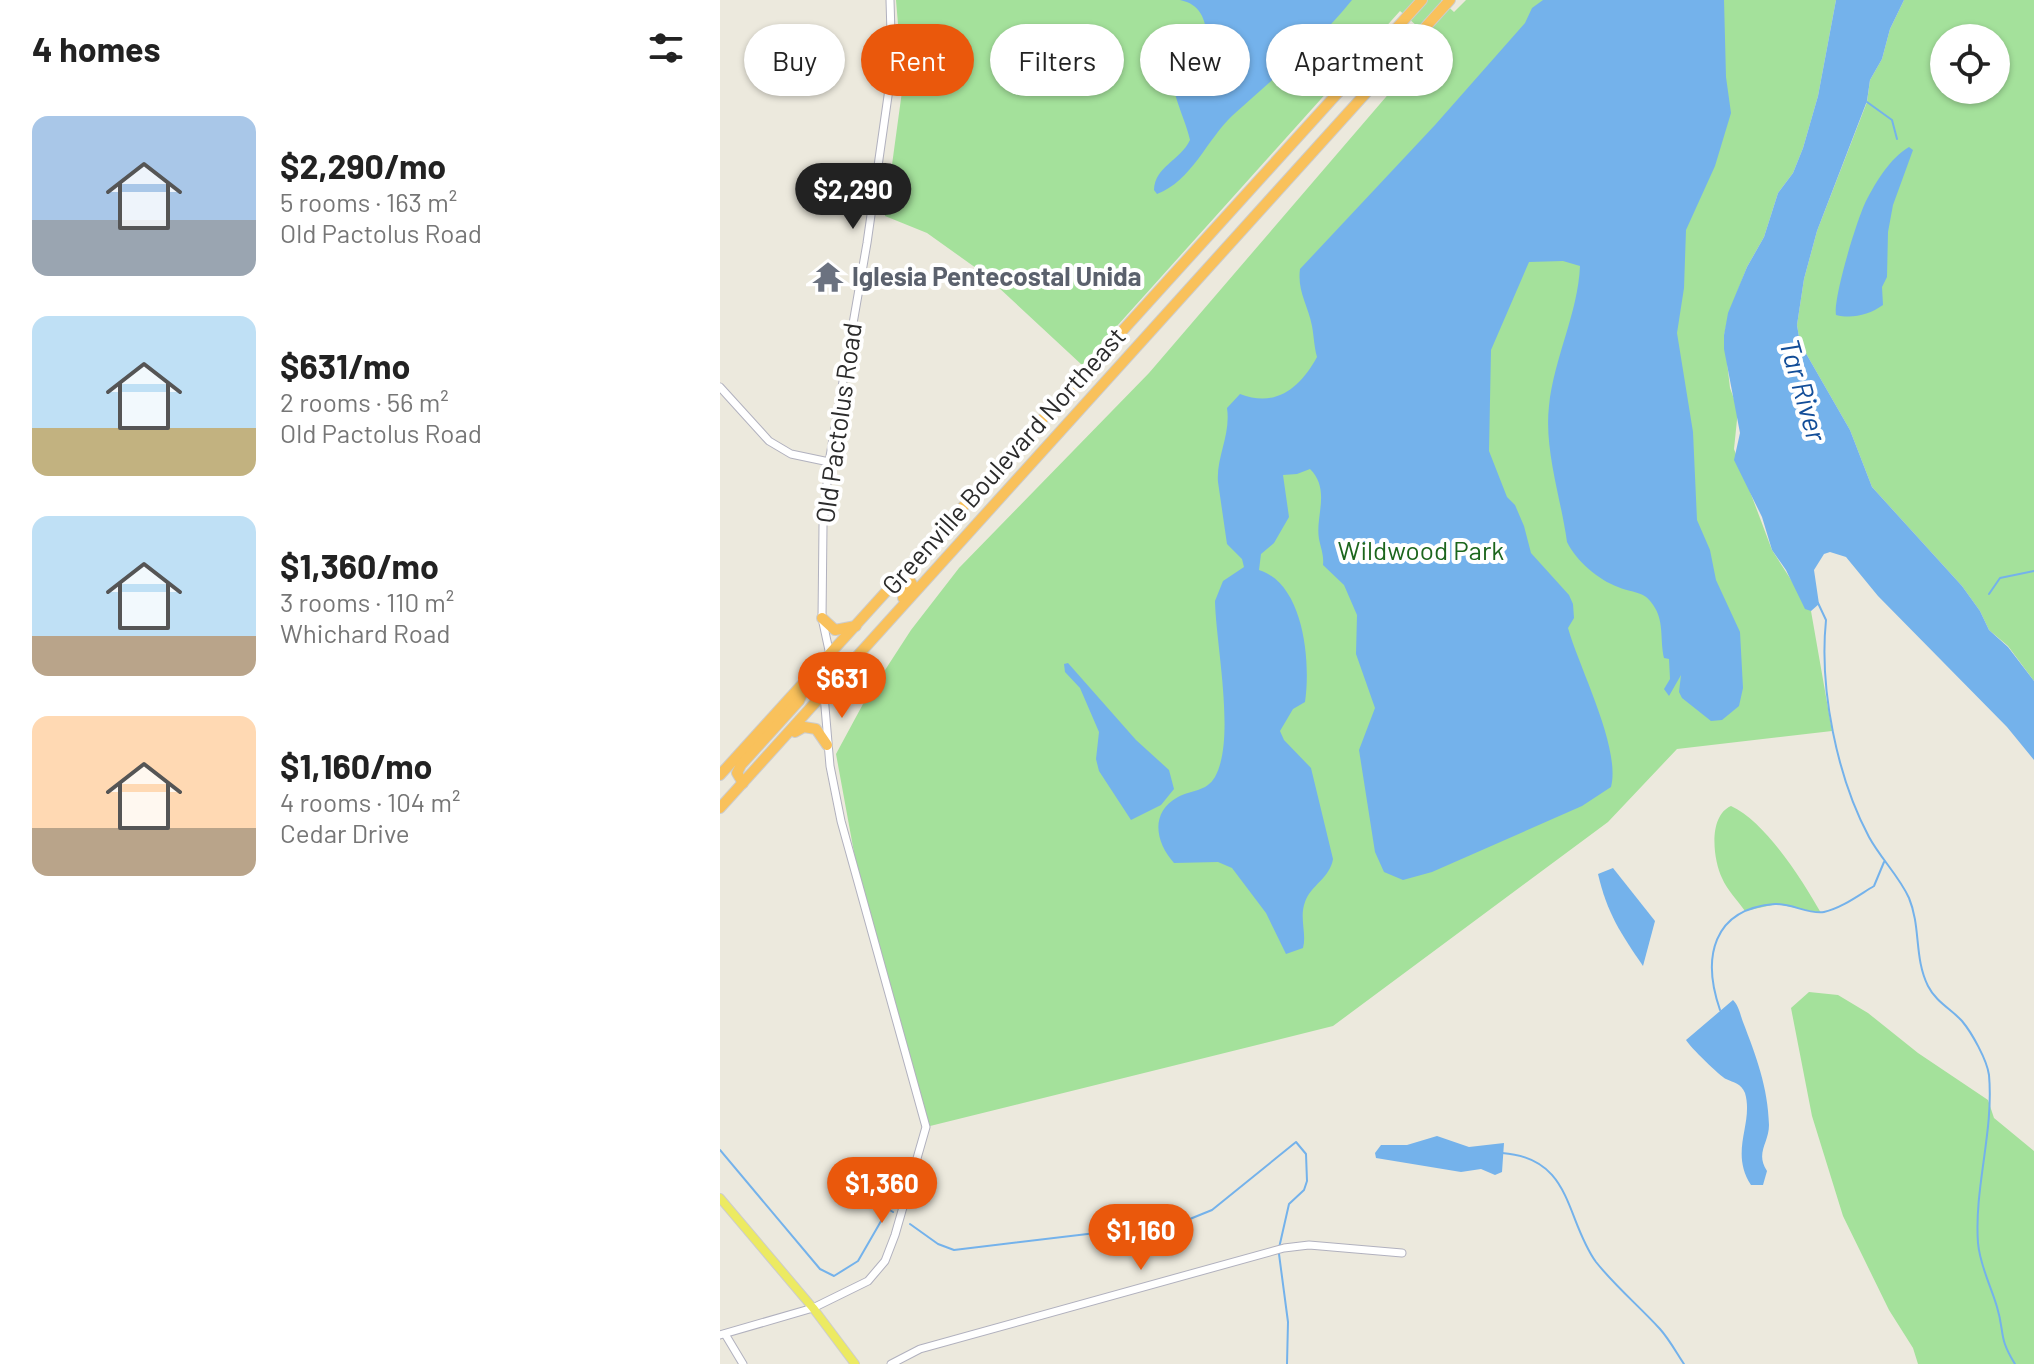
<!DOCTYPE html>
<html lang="en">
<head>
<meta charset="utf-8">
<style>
  body { margin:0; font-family:Barlow,sans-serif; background:#f6f6f6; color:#222; height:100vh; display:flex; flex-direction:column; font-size:30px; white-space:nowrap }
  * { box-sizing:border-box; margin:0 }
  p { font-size:26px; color:#767676 }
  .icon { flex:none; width:44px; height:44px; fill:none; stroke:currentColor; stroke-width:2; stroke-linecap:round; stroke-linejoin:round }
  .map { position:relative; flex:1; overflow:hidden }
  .drawer { display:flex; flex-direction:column; background:#fff; width:720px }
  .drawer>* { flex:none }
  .hud { position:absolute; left:24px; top:24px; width:760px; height:72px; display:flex; gap:16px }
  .buttons { position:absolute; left:1210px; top:24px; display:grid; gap:16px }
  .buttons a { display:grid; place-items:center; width:80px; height:80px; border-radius:50%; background:#fff; box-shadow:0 2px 6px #0004; font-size:40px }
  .price { position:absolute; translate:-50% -68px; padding:0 18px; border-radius:28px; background:#ea580c; color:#fff; font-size:26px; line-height:52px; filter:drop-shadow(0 2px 4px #0008) }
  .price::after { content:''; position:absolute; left:50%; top:48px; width:24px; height:18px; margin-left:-12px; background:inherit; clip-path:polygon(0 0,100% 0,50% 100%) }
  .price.selected { background:#222; color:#fff }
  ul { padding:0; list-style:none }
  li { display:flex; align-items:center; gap:24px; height:200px; padding:0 32px }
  li span { display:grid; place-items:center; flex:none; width:224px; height:160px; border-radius:16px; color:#555 }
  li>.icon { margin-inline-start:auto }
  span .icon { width:96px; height:96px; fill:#fffc; stroke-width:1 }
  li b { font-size:34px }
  h2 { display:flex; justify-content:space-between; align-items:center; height:96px; padding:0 32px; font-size:34px }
  .chip { padding:0 28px; border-radius:36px; background:#fff; box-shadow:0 2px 6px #0004; font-size:28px; line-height:72px }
  .chip.selected { background:#ea580c; color:#fff }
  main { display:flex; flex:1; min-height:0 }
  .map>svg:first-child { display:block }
</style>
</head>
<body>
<main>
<section class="drawer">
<h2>4 homes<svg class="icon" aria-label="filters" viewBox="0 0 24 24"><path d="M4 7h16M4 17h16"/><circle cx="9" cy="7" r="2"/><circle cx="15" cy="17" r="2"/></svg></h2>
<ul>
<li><span style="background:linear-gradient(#a9c7e8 65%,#9aa5b1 0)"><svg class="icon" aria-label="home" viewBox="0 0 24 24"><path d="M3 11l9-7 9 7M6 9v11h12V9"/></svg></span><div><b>$2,290/mo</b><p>5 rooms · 163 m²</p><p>Old Pactolus Road</p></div></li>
<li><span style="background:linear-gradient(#bfe0f5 70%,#c2b280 0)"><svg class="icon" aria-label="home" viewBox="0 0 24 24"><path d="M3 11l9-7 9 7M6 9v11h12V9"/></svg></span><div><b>$631/mo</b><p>2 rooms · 56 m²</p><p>Old Pactolus Road</p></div></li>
<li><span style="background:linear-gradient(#bfe0f5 75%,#b9a48a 0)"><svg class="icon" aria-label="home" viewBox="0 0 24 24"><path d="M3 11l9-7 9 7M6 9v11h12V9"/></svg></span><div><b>$1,360/mo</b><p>3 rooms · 110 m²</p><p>Whichard Road</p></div></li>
<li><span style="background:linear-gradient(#ffd9b3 70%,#b9a48a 0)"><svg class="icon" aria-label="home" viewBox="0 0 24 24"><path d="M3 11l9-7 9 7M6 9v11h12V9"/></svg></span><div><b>$1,160/mo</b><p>4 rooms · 104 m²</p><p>Cedar Drive</p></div></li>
</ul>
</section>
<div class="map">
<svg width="1314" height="1364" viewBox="0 0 1314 1364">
  <rect width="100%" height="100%" fill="#ece9dd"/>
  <g fill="#a4e19b" fill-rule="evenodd">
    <polygon points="176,0 721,0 734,12 746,0 1116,0 1098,96 1083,148 1073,173 1058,193 1044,237 1027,267 1009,313 1004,336 1010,388 1018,410 1014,449 1052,550 1091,611 1112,731 957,749 888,822 613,1026 206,1127 142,896 116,754 143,704 191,630 239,568 429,373 714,41 680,11 362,365 263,273 207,233 165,216 183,84"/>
    <path d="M1184,0H1314V681L1288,646L1269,630L1260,611L1242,586L1152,487L1130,430L1080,343L1077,325L1084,279L1097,231L1147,102L1150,80L1162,59L1170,29ZM1224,38H1276V90H1224Z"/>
    <path d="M1011,806C1045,821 1083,881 1101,913L1057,904L1025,911C1018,901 1007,890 1002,878C993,859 988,816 1011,806Z"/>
    <polygon points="1089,992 1118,995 1148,1013 1198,1053 1268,1100 1274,1118 1314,1151 1314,1364 1198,1364 1193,1348 1169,1310 1123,1216 1092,1116 1071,1008"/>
  </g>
  <g fill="#74b2eb">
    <path d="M460,0H632C598,43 553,78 513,115C487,139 472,181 437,194L434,190C435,166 460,161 470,140C465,115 438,70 459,48L480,47L487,39C486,19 480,4 460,0Z"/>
    <path d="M823,0H1004L1006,77L1011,113L995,166L966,230L964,288L957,333L973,432L977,520L990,550L996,580L1020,632L1023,688L1019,706L1002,720L991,721L962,698L959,692L961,675L949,696L944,689L950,679L949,659L944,658C940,641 944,623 935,608C925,590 915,594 898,587C879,580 856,561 847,542C841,498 824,450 829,406C834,358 858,313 860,266L843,261L809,262L771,350L769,451L787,497L795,505L804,526L811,553L849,595L853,604L854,618L848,628C860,670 901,748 891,787L862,806L712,872L683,880L664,872L655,852L639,750L655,708L636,654L637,615L624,585L603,565C604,555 601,549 599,539C595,516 611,490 590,469L577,474L563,475L569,517L554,543L541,554L539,570C584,584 591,662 585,702L573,709L560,731L564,740L591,768L613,859C610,878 591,885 585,902C579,918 587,933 583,948L566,954L546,913L512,868L498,862L454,863C435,842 430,812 458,797C471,790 486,792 495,777C516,739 496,646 495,601L503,581L524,567L522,559L507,544L498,482C496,457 511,435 507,408L520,394C556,408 580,388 597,357C594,346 594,337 592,326C588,305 577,291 580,269L715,125L805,23L812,8Z"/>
    <polygon points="1116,0 1184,0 1170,29 1162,59 1150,80 1147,101 1097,231 1084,279 1077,325 1080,343 1130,430 1152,487 1242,586 1260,611 1269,630 1288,647 1314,681 1314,760 1287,727 1158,596 1126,557 1110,552 1104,554 1094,570 1099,604 1091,611 1085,609 1066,570 1052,550 1042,517 1014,460 1020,433 1004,349 1004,335 1008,313 1027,267 1044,237 1058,193 1073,173 1083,148 1098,96"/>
    <path d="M1189,147L1193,150L1173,205L1168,232L1167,277L1162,287L1163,305C1149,315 1132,319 1116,315C1113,298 1137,219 1146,201C1156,182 1170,158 1189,147Z"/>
    <polygon points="348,663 416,740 449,770 454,789 441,805 411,820 379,771 376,759 379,732 360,688 345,672 344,664"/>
    <path d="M893,868L935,921L923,966C901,934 887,913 878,874Z"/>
    <path d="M1013,1000C1019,1006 1020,1014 1023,1022C1036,1056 1048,1087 1049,1125C1049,1143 1035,1153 1047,1171L1043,1185H1031C1009,1151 1034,1124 1025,1093C1021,1083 1014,1083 1006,1079C1000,1076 970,1047 966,1040Z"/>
    <polygon points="717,1136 749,1147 784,1143 782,1172 775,1175 761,1169 741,1172 656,1158 655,1153 661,1145 687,1145"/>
  </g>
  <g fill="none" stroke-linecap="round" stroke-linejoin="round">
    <g stroke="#74b2eb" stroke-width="2">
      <polyline points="1147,102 1172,120 1177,139"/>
      <polyline points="1269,594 1280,578 1314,571"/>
      <path d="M1098,603L1106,620C1099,689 1117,777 1149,837C1161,859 1179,876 1189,898C1201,927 1194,958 1208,986C1216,1002 1231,1009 1242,1021C1252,1033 1267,1060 1269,1075C1274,1132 1254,1187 1258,1243C1260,1266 1271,1286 1277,1307C1285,1333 1278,1337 1295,1364"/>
      <path d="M1000,1010C982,958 992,909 1055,904C1071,903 1090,915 1104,912C1122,908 1139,895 1154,886L1164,862"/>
      <polyline points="0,1150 100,1269 114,1276 138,1261 168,1209 173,1212"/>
      <path d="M782,1153C853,1158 845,1219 876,1262C895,1286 919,1306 940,1329C949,1339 956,1352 964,1364"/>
      <polyline points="190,1224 218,1244 234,1250 460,1223 492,1210 576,1142 586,1154 587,1181 584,1190 569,1204 559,1248"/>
      <polyline points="559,1254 568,1322 567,1364"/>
    </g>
    <defs>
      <g id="minor">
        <polyline points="0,387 49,441 71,454 109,462"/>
        <polyline points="110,655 102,618 103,526 109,462 147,243 172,68 170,0"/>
        <polyline points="5,1334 23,1364"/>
        <polyline points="0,1335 93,1308 148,1281 165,1261 175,1235 206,1127 121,821 110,766 104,695"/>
        <polyline points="171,1364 200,1349 564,1248 589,1245 682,1253"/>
      </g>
      <polyline id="major" points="0,1198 93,1308 135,1364"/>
      <g id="highway">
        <polyline points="183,598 192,584 184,573"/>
        <polyline points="102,618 115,630 136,626"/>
        <polyline points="75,732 84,727 96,729 107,745"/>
        <polyline points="0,775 702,0"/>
        <polyline points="23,783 17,773 21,765 79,701 84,689"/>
        <polyline points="0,808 730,0"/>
      </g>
    </defs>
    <use href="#minor" stroke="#b1b1be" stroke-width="9"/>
    <use href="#major" stroke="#ccc" stroke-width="10"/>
    <use href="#highway" stroke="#ccc" stroke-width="12"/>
    <use href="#minor" stroke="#fff" stroke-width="7"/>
    <use href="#major" stroke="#ecea62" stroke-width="8"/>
    <use href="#highway" stroke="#f9c15b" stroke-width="10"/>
  </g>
  <defs>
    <symbol id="temple-bare" viewBox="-9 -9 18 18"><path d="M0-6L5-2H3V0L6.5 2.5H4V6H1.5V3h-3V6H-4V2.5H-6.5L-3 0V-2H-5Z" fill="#6b7280" stroke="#fff" stroke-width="2.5" paint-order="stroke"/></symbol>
  </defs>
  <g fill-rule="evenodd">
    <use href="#temple-bare" x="86" y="255" width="44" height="44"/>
  </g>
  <g text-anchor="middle" stroke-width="8" stroke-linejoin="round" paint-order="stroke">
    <g font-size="26" font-weight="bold" fill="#5b616d" stroke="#fff" text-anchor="start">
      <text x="132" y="286">Iglesia Pentecostal Unida</text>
    </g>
    <g font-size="26" fill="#2b2b2b" stroke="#fff">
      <text transform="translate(119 423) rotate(-82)" y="9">Old Pactolus Road</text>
      <text transform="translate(284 461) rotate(-48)" y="9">Greenville Boulevard Northeast</text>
    </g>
    <g font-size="26" fill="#1c661d" stroke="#fff">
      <text x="701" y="560">Wildwood Park</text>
    </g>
    <g font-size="28" font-style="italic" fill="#124d98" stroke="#fff">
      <text transform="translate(1083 390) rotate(74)" y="10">Tar River</text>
    </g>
  </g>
</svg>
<div class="buttons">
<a><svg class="icon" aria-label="locate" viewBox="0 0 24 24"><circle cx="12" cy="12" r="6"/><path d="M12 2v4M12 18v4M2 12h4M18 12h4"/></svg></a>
</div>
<b class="price selected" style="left:133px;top:231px">$2,290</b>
<b class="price" style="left:122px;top:720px">$631</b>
<b class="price" style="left:162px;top:1225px">$1,360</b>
<b class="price" style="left:421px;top:1272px">$1,160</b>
<div class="hud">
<a class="chip">Buy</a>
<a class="chip selected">Rent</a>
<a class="chip">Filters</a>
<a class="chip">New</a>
<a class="chip">Apartment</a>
</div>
</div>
</main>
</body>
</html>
